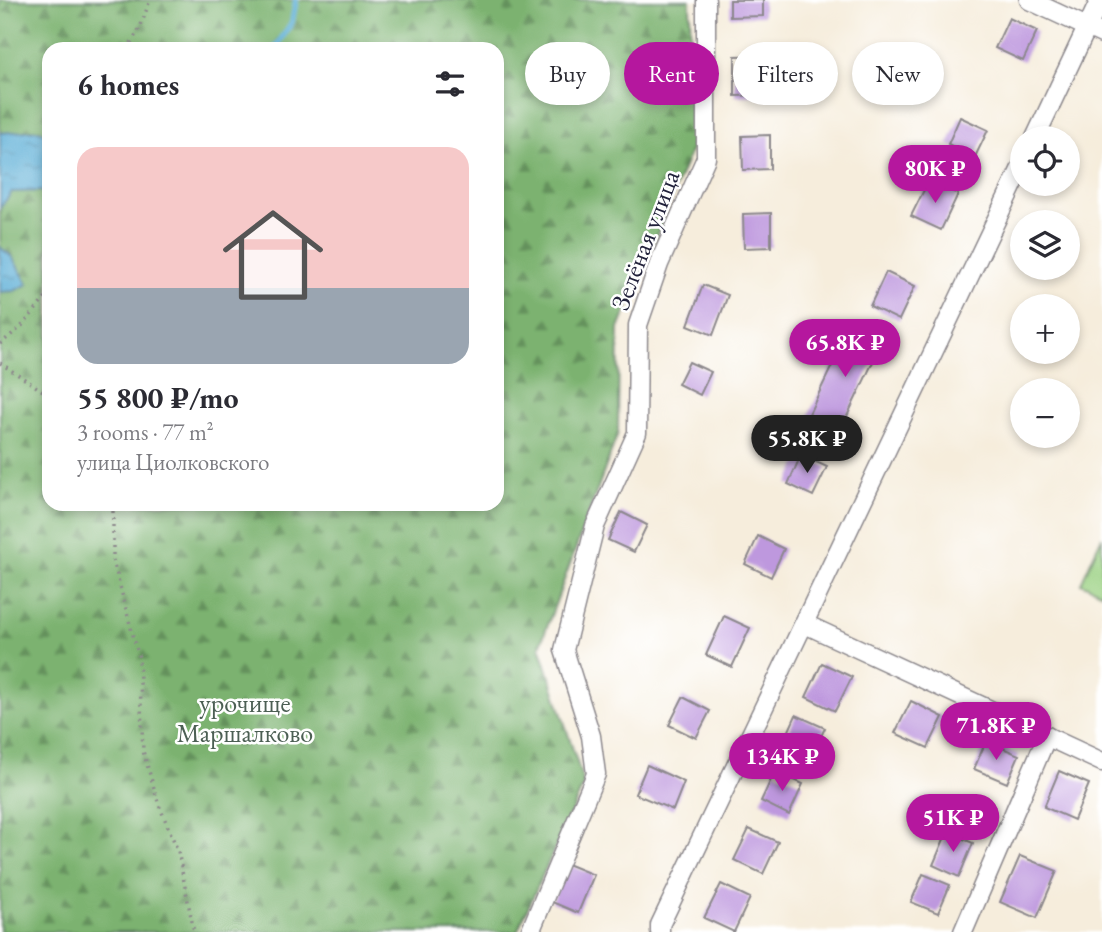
<!DOCTYPE html>
<html lang="en">
<head>
<meta charset="utf-8">
<style>
  body { margin:0; font-family:"EB Garamond",serif; background:#f2f2f3; color:#2b2b33; height:100vh; display:flex; flex-direction:column; font-size:26px; white-space:nowrap }
  * { box-sizing:border-box; margin:0 }
  p { font-size:23px; color:#7c7c81 }
  .icon { flex:none; width:38px; height:38px; fill:none; stroke:currentColor; stroke-width:2; stroke-linecap:round; stroke-linejoin:round }
  .map { position:relative; flex:1; overflow:hidden }
  .sheet { position:absolute; left:42px; top:42px; width:462px; height:469px; display:flex; flex-direction:column; background:#fff; border-radius:21px; box-shadow:0 4px 10px #0003 }
  .sheet>* { flex:none }
  .hud { position:absolute; left:525px; top:42px; width:471px; height:63px; display:flex; gap:14px }
  .controls { position:absolute; left:1010px; top:126px; display:grid; gap:14px }
  .controls a { display:grid; place-items:center; width:70px; height:70px; border-radius:50%; background:#fff; box-shadow:0 4px 10px #0003; font-size:35px }
  .price { position:absolute; translate:-50% -60px; padding:0 16px; border-radius:24px; background:#b5179e; color:#fff; font-size:23px; line-height:46px; filter:drop-shadow(0 2px 4px #0008) }
  .price::after { content:''; position:absolute; left:50%; top:42px; width:21px; height:16px; margin-left:-10px; background:inherit; clip-path:polygon(0 0,100% 0,50% 100%) }
  .price.selected { background:#222; color:#fff }
  ul { padding:0; list-style:none }
  li { display:grid; align-content:center; gap:14px; height:371px; padding:0 35px }
  li span { display:grid; place-items:center; height:217px; border-radius:21px; color:#555 }
  li>.icon { margin-inline-start:auto }
  span .icon { width:126px; height:126px; fill:#fffc; stroke-width:1 }
  li b { font-size:30px }
  h2 { display:flex; justify-content:space-between; align-items:center; height:84px; padding:0 35px; font-size:30px }
  .chip { padding:0 24px; border-radius:32px; background:#fff; box-shadow:0 4px 10px #0003; font-size:24px; line-height:63px }
  .chip.selected { background:#b5179e; color:#fff }
  .map>svg:first-child { display:block }
</style>
</head>
<body>
<div class="map">
<svg width="1102" height="932" viewBox="0 0 1102 932">
  <defs>
    <pattern id="forest-firs" width="22" height="20" patternUnits="userSpaceOnUse" patternTransform="scale(1.75)"><rect width="22" height="20" fill="#7bb26f"/><path d="M5 1l3.5 6h-7zM16 11l3.5 6h-7z" fill="#64905c"/></pattern>
    <pattern id="water-ripples" width="26" height="14" patternUnits="userSpaceOnUse" patternTransform="scale(1.75)"><rect width="26" height="14" fill="#5baed6"/><path d="M2 4q2-2 4 0t4 0M15 11q2-2 4 0t4 0" fill="none" stroke="#4b8daf"/></pattern>
  </defs>
  <rect width="100%" height="100%" fill="#fff"/>
  <filter id="ink" filterUnits="userSpaceOnUse"><feTurbulence type="fractalNoise" baseFrequency=".0143" numOctaves="2"/><feDisplacementMap in="SourceGraphic" scale="14" xChannelSelector="R" yChannelSelector="G"/><feConvolveMatrix kernelMatrix="1 2 1 2 8 2 1 2 1" color-interpolation-filters="sRGB"/></filter>
  <filter id="wash" filterUnits="userSpaceOnUse"><feTurbulence type="fractalNoise" baseFrequency=".00686" numOctaves="4" result="noise"/><feDisplacementMap in="SourceGraphic" scale="28" xChannelSelector="R" yChannelSelector="G"/><feGaussianBlur stdDeviation="1.57" result="paint"/><feColorMatrix in="noise" values="0 0 0 0 0 0 0 0 0 0 0 0 0 0 0 0 0 1.4 0 .05"/><feComposite in="paint" operator="in"/></filter>
  <g filter="url(#wash)">
    <rect width="100%" height="100%" fill="#f6eddc"/>
    <path fill="url(#forest-firs)" stroke="#4e6a55" stroke-width="2" fill-rule="evenodd" d="M0,0H690L692,147L619,329L618,433L540,646L584,784L517,932H0ZM49,49H497V504H49Z"/>
    <polygon fill="#9ad081" stroke="#5e795e" stroke-width="2" points="1102,537 1102,593 1081,583"/>
    <g fill="url(#water-ripples)" stroke="#3e6888" stroke-width="2">
      <polygon points="40,130 49,137 49,191 12,192 0,208 0,133"/>
      <polygon points="0,247 12,257 28,284 14,291 0,292"/>
    </g>
    <g fill="none" stroke-linecap="round" stroke-linejoin="round">
      <polyline stroke="#5baed6" stroke-width="6" points="275,49 292,22 296,0"/>
    </g>
    <g id="blocks">
      <g fill="#be98de">
        <polygon points="730,0 763,0 763,16 730,17"/>
        <polygon points="1009,18 1037,31 1023,61 995,48"/>
        <polygon points="768,55 768,95 735,96 735,56"/>
        <polygon points="960,117 988,130 975,157 948,144"/>
        <polygon points="770,135 770,169 743,170 742,136"/>
        <polygon points="929,180 958,194 941,230 911,216"/>
        <polygon points="771,213 771,247 744,248 743,214"/>
        <polygon points="886,272 915,286 899,320 870,306"/>
        <polygon points="703,285 728,295 713,335 688,325"/>
        <polygon points="850,328 882,343 840,431 808,416"/>
        <polygon points="689,362 711,372 700,395 678,384"/>
        <polygon points="801,455 827,467 813,496 788,484"/>
        <polygon points="621,512 647,525 634,552 608,540"/>
        <polygon points="758,536 784,549 771,577 745,564"/>
        <polygon points="724,616 750,628 732,667 706,655"/>
        <polygon points="822,663 852,677 835,711 806,697"/>
        <polygon points="683,697 710,711 696,738 669,725"/>
        <polygon points="911,701 943,717 928,748 895,733"/>
        <polygon points="796,715 825,728 810,759 782,746"/>
        <polygon points="986,741 1019,755 1007,783 974,769"/>
        <polygon points="647,765 684,782 673,810 635,794"/>
        <polygon points="775,771 803,784 789,815 761,801"/>
        <polygon points="1059,771 1089,784 1074,820 1044,807"/>
        <polygon points="749,829 778,842 763,874 734,860"/>
        <polygon points="947,832 973,843 959,877 933,865"/>
        <polygon points="1020,856 1057,871 1037,918 1000,902"/>
        <polygon points="567,864 594,875 578,913 552,902"/>
        <polygon points="923,874 950,885 938,913 911,902"/>
        <polygon points="721,884 750,898 734,932 704,918"/>
      </g>
    </g>
  </g>
  <g filter="url(#ink)">
    <use href="#blocks" fill-opacity="0" stroke="#8c888c" stroke-width="2"/>
    <g fill="none" stroke-linecap="round" stroke-linejoin="round">
      <defs>
        <g id="street">
          <polyline points="1029,0 1102,34"/>
          <polyline points="1035,138 1100,0"/>
          <polyline points="805,624 1102,762"/>
          <polyline points="530,932 596,774 591,736 564,650 595,526 637,433 638,325 659,264 706,158 706,0"/>
          <polyline points="660,932 660,925 1022,166"/>
          <polyline points="963,932 1047,736"/>
        </g>
      </defs>
      <use href="#street" stroke="#8c888c" stroke-width="21"/>
      <g stroke="#8c888c" stroke-width="3.5" stroke-dasharray="2 5" stroke-linecap="butt">
        <polyline points="127,49 140,28 150,0"/>
        <polyline points="0,344 21,327 49,294"/>
        <polyline points="0,363 49,395"/>
        <polyline points="113,504 113,560 139,658 143,751 159,805 178,851 194,932"/>
      </g>
      <use href="#street" stroke="#fff" stroke-width="18"/>
    </g>
  </g>
  <g text-anchor="middle" stroke-width="5" stroke-linejoin="round" paint-order="stroke">
    <g font-size="26" fill="#22223b" stroke="#fff">
      <text transform="translate(645 240) rotate(-69)" y="9">Зелёная улица</text>
    </g>
    <g font-size="26" fill="#4c5f54" stroke="#fff">
      <text x="245" y="712">урочище<tspan x="245" dy="30">Маршалково</tspan></text>
    </g>
  </g>
</svg>
<div class="controls">
<a><svg class="icon" aria-label="locate" viewBox="0 0 24 24"><circle cx="12" cy="12" r="6"/><path d="M12 2v4M12 18v4M2 12h4M18 12h4"/></svg></a>
<a><svg class="icon" aria-label="layers" viewBox="0 0 24 24"><path d="M12 4l9 5-9 5-9-5zM3 14l9 5 9-5"/></svg></a>
<a>+</a>
<a>−</a>
</div>
<b class="price" style="left:935px;top:205px">80K ₽</b>
<b class="price" style="left:845px;top:379px">65.8K ₽</b>
<b class="price selected" style="left:807px;top:475px">55.8K ₽</b>
<b class="price" style="left:996px;top:762px">71.8K ₽</b>
<b class="price" style="left:782px;top:793px">134K ₽</b>
<b class="price" style="left:953px;top:854px">51K ₽</b>
<div class="hud">
<a class="chip">Buy</a>
<a class="chip selected">Rent</a>
<a class="chip">Filters</a>
<a class="chip">New</a>
</div>
<section class="sheet">
<h2>6 homes<svg class="icon" aria-label="filters" viewBox="0 0 24 24"><path d="M4 7h16M4 17h16"/><circle cx="9" cy="7" r="2"/><circle cx="15" cy="17" r="2"/></svg></h2>
<ul>
<li><span style="background:linear-gradient(#f6c9c9 65%,#9aa5b1 0)"><svg class="icon" aria-label="home" viewBox="0 0 24 24"><path d="M3 11l9-7 9 7M6 9v11h12V9"/></svg></span><div><b>55 800 ₽/mo</b><p>3 rooms · 77 m²</p><p>улица Циолковского</p></div></li>
</ul>
</section>
</div>
</body>
</html>
